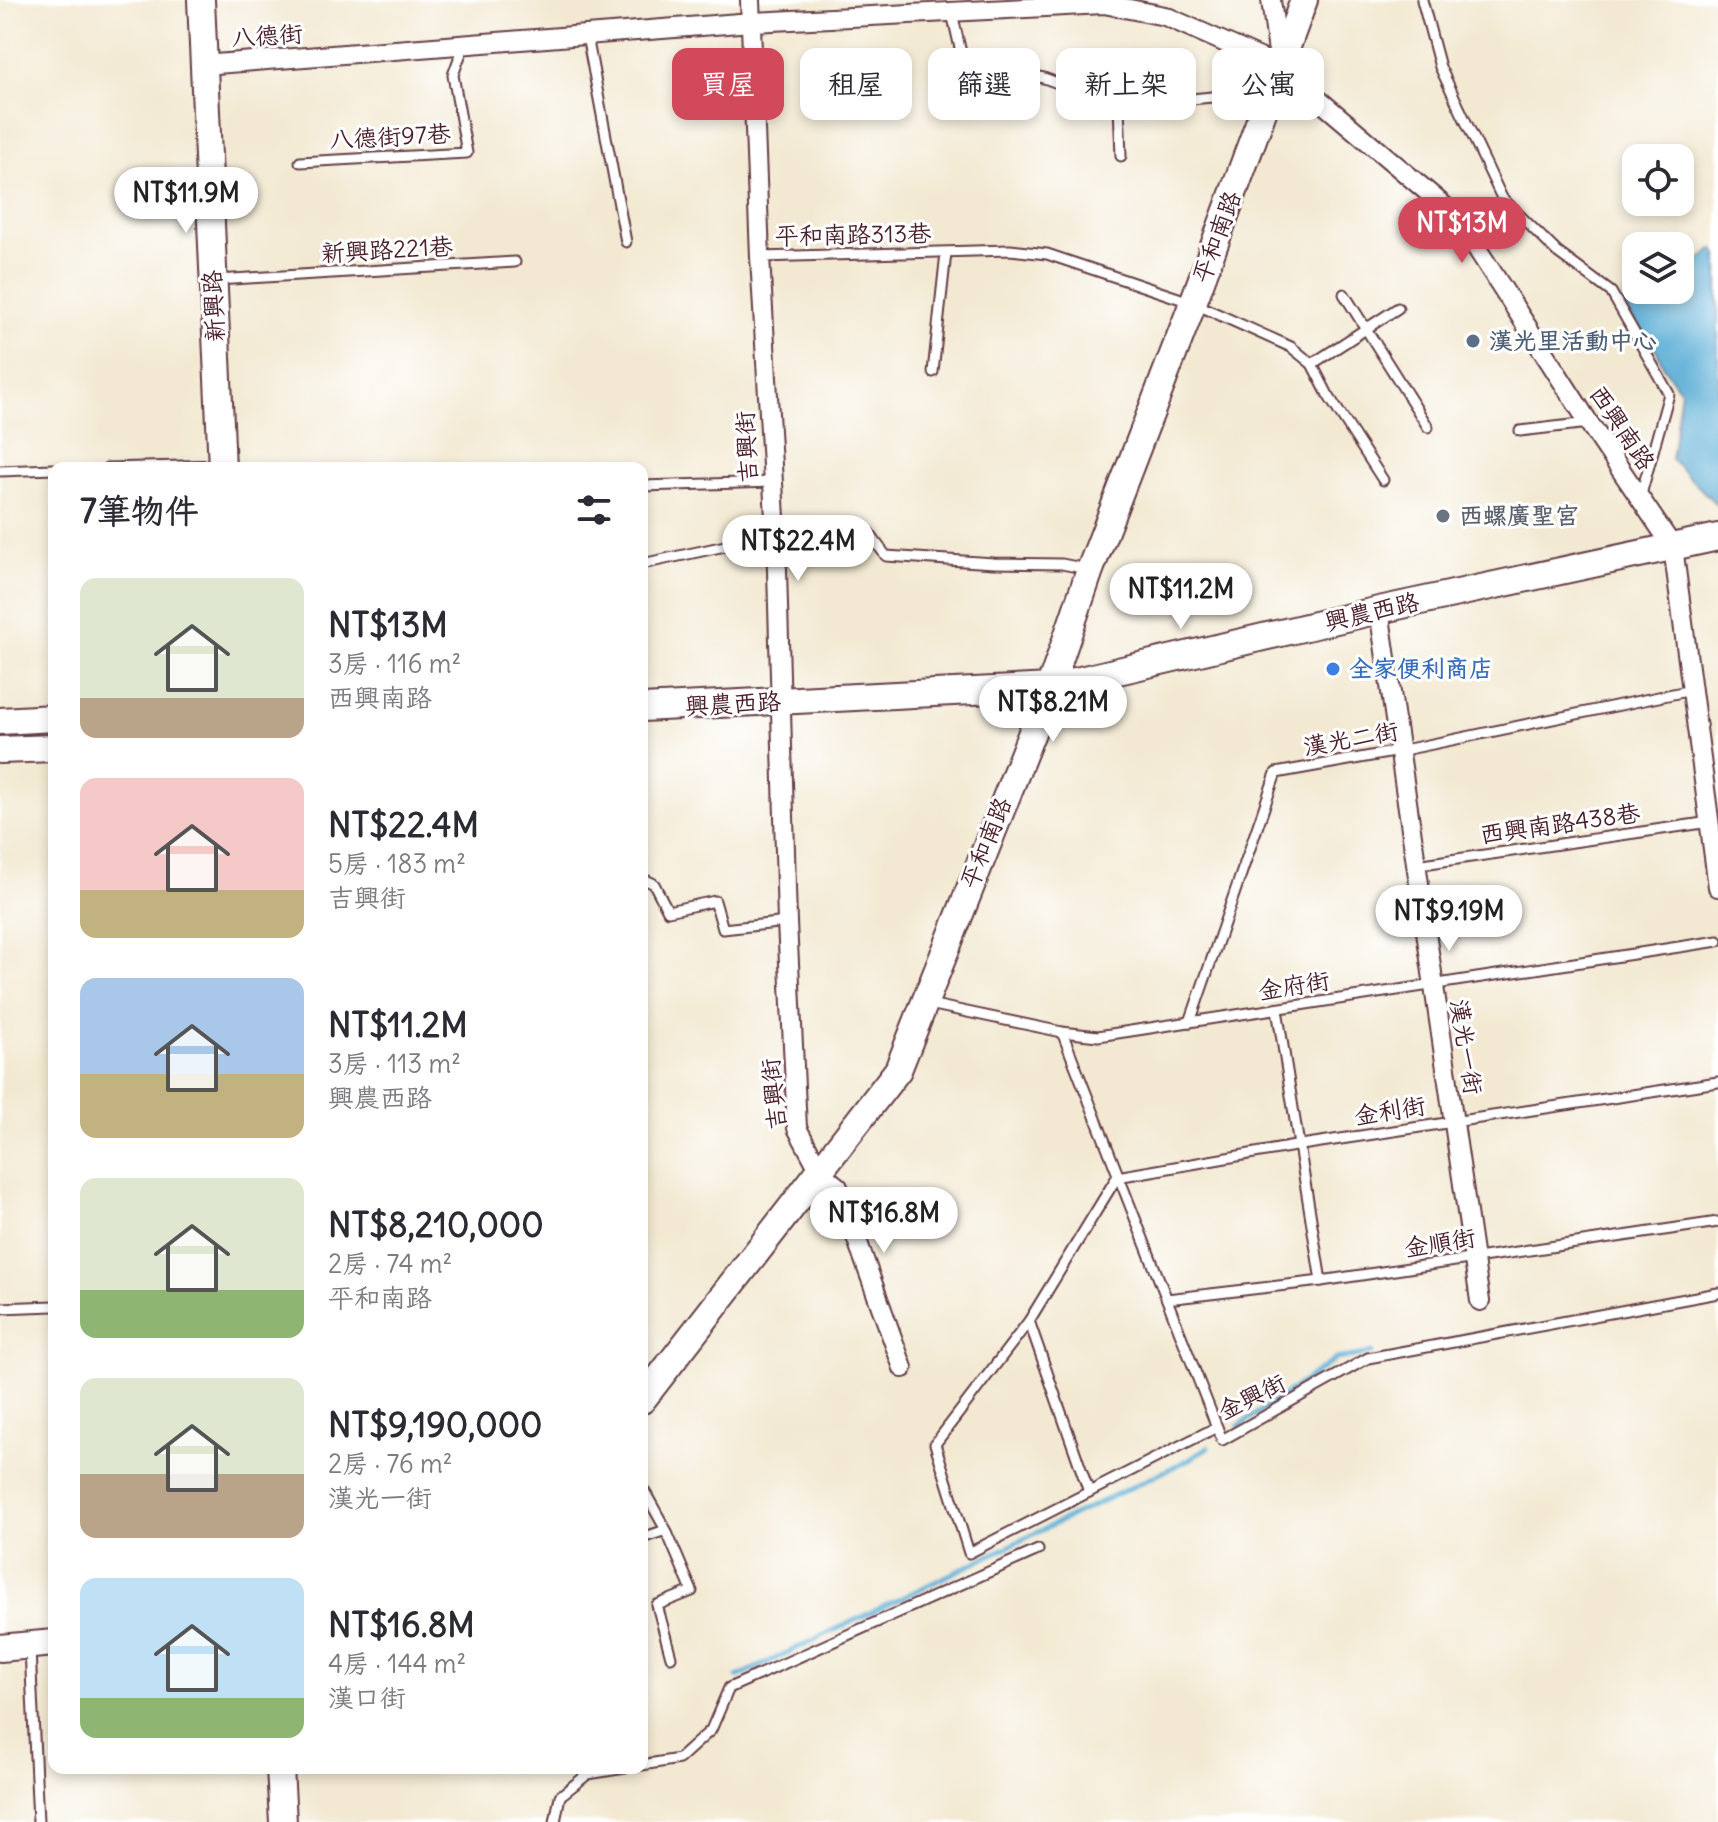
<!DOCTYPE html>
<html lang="zh-TW">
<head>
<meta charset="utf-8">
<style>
  body { margin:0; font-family:Delius,"LXGW WenKai TC",sans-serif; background:#f2f2f3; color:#2b2b33; height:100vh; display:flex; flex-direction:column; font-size:30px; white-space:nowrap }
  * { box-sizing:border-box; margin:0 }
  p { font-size:26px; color:#7c7c81 }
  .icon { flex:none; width:44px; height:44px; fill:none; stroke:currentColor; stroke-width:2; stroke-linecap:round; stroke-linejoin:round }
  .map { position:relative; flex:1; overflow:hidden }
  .side { position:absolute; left:48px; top:462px; width:600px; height:1312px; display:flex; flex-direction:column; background:#fff; border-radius:16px; box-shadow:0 4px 12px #0003 }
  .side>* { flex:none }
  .top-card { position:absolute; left:672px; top:48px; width:760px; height:72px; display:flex; gap:16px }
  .tools { position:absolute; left:1622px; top:144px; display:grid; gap:16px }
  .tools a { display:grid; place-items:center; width:72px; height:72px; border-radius:16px; background:#fff; box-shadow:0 4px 12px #0003; font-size:40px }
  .price { position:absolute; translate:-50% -68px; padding:0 18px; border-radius:28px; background:#fff; color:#222; font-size:26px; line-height:52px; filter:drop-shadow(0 2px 4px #0008) }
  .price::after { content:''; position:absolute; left:50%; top:48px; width:24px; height:18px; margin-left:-12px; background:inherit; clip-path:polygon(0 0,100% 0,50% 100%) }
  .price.selected { background:#d1495b; color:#fff }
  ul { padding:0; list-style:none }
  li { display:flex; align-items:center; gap:24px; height:200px; padding:0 32px }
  li span { display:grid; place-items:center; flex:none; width:224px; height:160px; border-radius:16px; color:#555 }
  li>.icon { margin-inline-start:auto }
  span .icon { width:96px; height:96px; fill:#fffc; stroke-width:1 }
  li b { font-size:34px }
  h2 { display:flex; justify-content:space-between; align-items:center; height:96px; padding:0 32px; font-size:34px }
  .chip { padding:0 28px; border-radius:16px; background:#fff; box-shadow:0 4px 12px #0003; font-size:28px; line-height:72px }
  .chip.selected { background:#d1495b; color:#fff }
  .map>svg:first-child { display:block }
</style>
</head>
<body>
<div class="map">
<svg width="1718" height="1822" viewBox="0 0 1718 1822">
  <rect width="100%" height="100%" fill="#fff"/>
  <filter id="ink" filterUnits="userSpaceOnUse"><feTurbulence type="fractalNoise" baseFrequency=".0125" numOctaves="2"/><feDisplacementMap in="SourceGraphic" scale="16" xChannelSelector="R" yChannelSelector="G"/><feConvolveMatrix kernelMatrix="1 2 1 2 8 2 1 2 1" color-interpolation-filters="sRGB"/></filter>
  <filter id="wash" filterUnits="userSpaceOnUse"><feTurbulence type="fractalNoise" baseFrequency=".006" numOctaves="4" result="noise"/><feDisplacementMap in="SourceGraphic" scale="32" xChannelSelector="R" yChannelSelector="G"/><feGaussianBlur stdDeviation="1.8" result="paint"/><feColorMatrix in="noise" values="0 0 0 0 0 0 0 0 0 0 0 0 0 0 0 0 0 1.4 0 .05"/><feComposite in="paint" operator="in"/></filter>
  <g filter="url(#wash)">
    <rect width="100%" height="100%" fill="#f3e9d2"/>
    <polygon fill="#5baed6" stroke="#526680" stroke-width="2" points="1714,249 1718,254 1718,506 1671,459 1681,391 1664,368 1657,351 1624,307 1625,292 1636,288 1680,290 1680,275"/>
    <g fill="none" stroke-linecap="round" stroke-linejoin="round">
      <g stroke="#5baed6" stroke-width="5">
        <polyline points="1239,1426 1336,1359 1372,1353"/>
        <polyline points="737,1677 1192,1458 1208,1447"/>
      </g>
    </g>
  </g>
  <g filter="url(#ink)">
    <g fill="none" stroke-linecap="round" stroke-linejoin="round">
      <defs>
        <g id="lane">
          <polyline points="1422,0 1440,67 1502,198 1557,252 1611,292 1669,394 1640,498"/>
          <polyline points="952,13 962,57 971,65 1044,78 1119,106 1121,156"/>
          <polyline points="587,36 626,242"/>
          <polyline points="1119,106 1243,94 1266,101"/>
          <polyline points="961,110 971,65"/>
          <polyline points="300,162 467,153 453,75 464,45"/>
          <polyline points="760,257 1010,250 1047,254 1193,303 1291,347 1312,364 1328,395 1383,480"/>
          <polyline points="217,280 515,262"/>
          <polyline points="1344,294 1428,427"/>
          <polyline points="1312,364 1398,308"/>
          <polyline points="933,372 946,253"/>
          <polyline points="1520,431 1589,423"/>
          <polyline points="107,468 218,465"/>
          <polyline points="0,471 54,469"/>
          <polyline points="642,486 773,482"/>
          <polyline points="642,564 776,535 855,524 869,533 886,556 994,563 1062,564 1087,569"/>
          <polyline points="1416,865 1710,822"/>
          <polyline points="642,878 654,884 668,911 715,901 723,929 787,922"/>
          <polyline points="929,1004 1062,1032 1098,1036 1718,941"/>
          <polyline points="1277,1009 1321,1281"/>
          <polyline points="1190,1022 1276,773 1399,751 1692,690"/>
          <polyline points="1062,1032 1222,1440 1368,1358 1718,1293"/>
          <polyline points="1167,1299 1321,1281 1718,1222"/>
          <polyline points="0,1308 54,1306"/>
          <polyline points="1029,1321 1089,1492"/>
          <polyline points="1217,1427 969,1553 935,1444 1029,1321 1117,1177 1301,1145 1718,1082"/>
          <polyline points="642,1487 666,1530 692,1591 657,1605 671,1657"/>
          <polyline points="642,1538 666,1530"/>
          <polyline points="30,1649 38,1822"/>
          <polyline points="642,1765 679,1759 711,1730 729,1688 1038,1550"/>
          <polyline points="555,1822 560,1796 588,1774 625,1768"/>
        </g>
        <g id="street">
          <polyline points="750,0 760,257 776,535 787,922 797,1128 821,1173 838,1187 903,1368"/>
          <polyline points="1271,0 1280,67 1456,216 1589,423 1673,547 1718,887"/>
          <polyline points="203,65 752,22 1104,4 1165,16 1280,67"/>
          <polyline points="1379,610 1480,1301"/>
        </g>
        <g id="secondary">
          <polyline points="201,0 222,468"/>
          <polyline points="642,708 1050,687 1379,610 1718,537"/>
          <polyline points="0,721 54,718"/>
          <polyline points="0,750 54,748"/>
          <polyline points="642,1400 898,1070 1050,687 1090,570 1193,303 1304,0"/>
          <polyline points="0,1648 54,1643"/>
          <polyline points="280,1768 283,1822"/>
        </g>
      </defs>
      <use href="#lane" stroke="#633d44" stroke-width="13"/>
      <use href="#street" stroke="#633d44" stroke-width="22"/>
      <use href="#secondary" stroke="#633d44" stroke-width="30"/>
      <use href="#lane" stroke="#fff" stroke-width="9"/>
      <use href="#street" stroke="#fff" stroke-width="18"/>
      <use href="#secondary" stroke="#fff" stroke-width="26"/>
    </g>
  </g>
  <circle fill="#5c6f8a" stroke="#fff" stroke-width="3" cx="1473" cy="341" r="8"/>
  <circle fill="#6b7280" stroke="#fff" stroke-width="3" cx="1443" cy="516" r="8"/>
  <circle fill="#3f7fe0" stroke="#fff" stroke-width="3" cx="1333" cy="669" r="8"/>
  <g text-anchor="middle" stroke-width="6" stroke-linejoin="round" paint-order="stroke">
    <g font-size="24" fill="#4a1f2b" stroke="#fff">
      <text transform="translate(267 36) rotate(-4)" y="8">八德街</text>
      <text transform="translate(390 137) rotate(-3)" y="8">八德街97巷</text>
      <text transform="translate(853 235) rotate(-1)" y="8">平和南路313巷</text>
      <text transform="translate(1217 237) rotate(-70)" y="8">平和南路</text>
      <text transform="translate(387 250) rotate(-3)" y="8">新興路221巷</text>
      <text transform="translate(214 306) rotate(-93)" y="8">新興路</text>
      <text transform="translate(1622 428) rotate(56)" y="8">西興南路</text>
      <text transform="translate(747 447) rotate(-93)" y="8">吉興街</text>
      <text transform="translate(1372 612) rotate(-13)" y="8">興農西路</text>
      <text transform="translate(733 704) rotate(-3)" y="8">興農西路</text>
      <text transform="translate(1351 739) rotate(-10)" y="8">漢光二街</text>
      <text transform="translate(1560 824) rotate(-8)" y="8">西興南路438巷</text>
      <text transform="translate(986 843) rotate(-68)" y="8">平和南路</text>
      <text transform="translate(1294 986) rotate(-9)" y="8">金府街</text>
      <text transform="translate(1466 1047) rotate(81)" y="8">漢光一街</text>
      <text transform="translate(774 1094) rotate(-96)" y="8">吉興街</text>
      <text transform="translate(1390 1111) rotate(-9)" y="8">金利街</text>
      <text transform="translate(1440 1243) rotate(-9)" y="8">金順街</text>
      <text transform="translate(1252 1397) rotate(-26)" y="8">金興街</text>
    </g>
    <g font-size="24" font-weight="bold" fill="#4e5e75" stroke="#fff" text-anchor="start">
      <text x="1489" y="349">漢光里活動中心</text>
    </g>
    <g font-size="24" font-weight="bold" fill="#5b616d" stroke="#fff" text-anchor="start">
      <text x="1459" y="524">西螺廣聖宮</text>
    </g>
    <g font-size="24" font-weight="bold" fill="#366cbe" stroke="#fff" text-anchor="start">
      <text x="1349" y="677">全家便利商店</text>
    </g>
  </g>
</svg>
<div class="tools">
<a><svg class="icon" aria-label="locate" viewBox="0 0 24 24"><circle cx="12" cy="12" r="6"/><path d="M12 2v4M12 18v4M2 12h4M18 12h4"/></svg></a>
<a><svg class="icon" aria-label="layers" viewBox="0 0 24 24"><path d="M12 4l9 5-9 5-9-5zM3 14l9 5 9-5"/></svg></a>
</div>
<b class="price" style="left:186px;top:235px">NT$11.9M</b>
<b class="price selected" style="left:1462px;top:265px">NT$13M</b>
<b class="price" style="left:798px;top:583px">NT$22.4M</b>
<b class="price" style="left:1181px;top:631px">NT$11.2M</b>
<b class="price" style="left:1053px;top:744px">NT$8.21M</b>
<b class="price" style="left:1449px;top:953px">NT$9.19M</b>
<b class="price" style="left:884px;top:1255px">NT$16.8M</b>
<div class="top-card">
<a class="chip selected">買屋</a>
<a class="chip">租屋</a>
<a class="chip">篩選</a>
<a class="chip">新上架</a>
<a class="chip">公寓</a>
</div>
<section class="side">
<h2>7筆物件<svg class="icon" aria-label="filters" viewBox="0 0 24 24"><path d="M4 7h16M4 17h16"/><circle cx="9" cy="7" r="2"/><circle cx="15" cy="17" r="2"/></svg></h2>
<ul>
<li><span style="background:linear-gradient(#dfe7d0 75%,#b9a48a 0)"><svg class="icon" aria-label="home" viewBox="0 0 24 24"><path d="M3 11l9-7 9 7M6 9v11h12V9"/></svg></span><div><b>NT$13M</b><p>3房 · 116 m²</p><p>西興南路</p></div></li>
<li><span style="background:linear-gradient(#f6c9c9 70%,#c2b280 0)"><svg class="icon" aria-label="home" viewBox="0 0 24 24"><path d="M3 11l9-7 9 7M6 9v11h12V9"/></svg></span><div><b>NT$22.4M</b><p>5房 · 183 m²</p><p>吉興街</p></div></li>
<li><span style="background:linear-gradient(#a9c7e8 60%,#c2b280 0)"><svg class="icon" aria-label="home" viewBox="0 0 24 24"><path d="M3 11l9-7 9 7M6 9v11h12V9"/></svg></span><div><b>NT$11.2M</b><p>3房 · 113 m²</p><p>興農西路</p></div></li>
<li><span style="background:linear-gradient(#dfe7d0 70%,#8fb573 0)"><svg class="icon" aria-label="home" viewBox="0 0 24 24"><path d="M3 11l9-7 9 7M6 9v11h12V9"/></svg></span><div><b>NT$8,210,000</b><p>2房 · 74 m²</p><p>平和南路</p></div></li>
<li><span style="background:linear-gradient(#dfe7d0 60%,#b9a48a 0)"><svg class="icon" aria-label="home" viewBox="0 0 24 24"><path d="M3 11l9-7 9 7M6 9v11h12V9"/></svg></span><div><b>NT$9,190,000</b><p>2房 · 76 m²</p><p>漢光一街</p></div></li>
<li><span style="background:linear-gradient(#bfe0f5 75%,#8fb573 0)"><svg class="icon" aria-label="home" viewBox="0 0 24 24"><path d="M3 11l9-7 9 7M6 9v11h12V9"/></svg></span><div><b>NT$16.8M</b><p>4房 · 144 m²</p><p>漢口街</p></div></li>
</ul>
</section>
</div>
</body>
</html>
